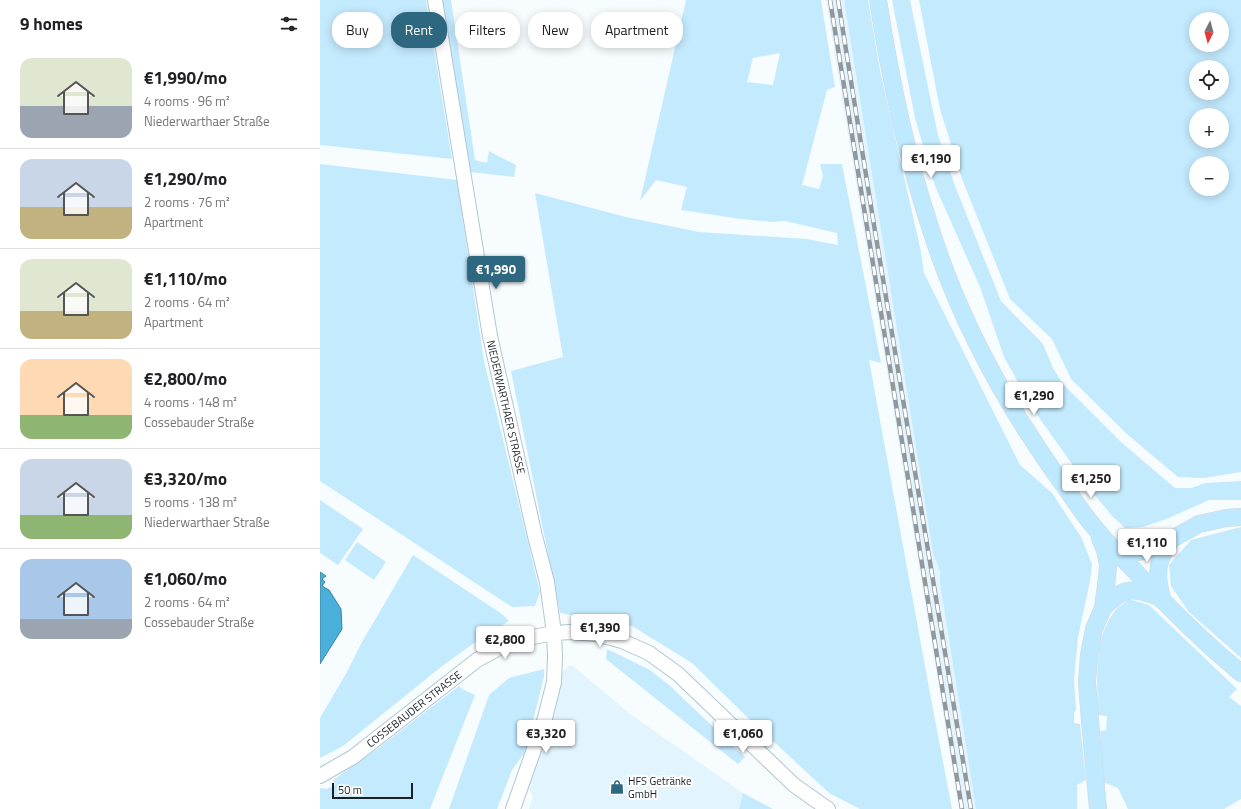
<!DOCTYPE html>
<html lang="en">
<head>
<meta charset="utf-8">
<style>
  body { margin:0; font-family:"Titillium Web",sans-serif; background:#f2f2f2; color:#202124; height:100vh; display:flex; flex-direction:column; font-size:15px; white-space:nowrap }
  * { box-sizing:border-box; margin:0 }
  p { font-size:13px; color:#757577 }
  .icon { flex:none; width:22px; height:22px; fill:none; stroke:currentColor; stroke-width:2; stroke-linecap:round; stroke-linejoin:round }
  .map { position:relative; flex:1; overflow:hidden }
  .sheet { display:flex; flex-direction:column; background:#fff; width:320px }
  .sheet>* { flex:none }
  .hud { position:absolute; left:12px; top:12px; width:380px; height:36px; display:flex; gap:8px }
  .needle { width:26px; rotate:186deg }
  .fabs { position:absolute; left:869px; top:12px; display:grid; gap:8px }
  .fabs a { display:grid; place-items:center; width:40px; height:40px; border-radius:50%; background:#fff; box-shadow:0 2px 10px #0003; font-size:20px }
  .scale { position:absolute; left:12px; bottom:10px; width:81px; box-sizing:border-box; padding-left:4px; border:2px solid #192126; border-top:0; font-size:11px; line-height:14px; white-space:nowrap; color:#192126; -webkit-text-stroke:3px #fff; paint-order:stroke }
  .price { position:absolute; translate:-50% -34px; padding:0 9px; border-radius:4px; background:#fff; color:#222; font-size:13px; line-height:26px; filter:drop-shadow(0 1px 2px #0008) }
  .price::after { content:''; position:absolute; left:50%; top:24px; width:12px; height:9px; margin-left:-6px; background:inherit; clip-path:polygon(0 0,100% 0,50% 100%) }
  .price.on { background:#2e6780; color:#fff }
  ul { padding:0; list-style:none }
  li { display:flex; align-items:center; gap:12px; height:100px; padding:0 20px }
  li+li { border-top:1px solid #e0e0e0 }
  li span { display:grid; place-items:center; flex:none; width:112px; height:80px; border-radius:12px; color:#555 }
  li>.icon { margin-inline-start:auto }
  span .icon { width:48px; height:48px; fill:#fffc; stroke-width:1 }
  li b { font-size:17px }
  h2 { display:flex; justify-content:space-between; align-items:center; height:48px; padding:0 20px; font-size:17px }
  .chip { padding:0 14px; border-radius:16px; background:#fff; box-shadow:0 2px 10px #0003; font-size:14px; line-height:36px }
  .chip.on { background:#2e6780; color:#fff }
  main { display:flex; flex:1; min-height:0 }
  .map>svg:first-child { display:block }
</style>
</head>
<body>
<main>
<section class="sheet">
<h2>9 homes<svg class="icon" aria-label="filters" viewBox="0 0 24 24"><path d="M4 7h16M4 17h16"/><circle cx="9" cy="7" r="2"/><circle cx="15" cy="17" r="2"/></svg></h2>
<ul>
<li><span style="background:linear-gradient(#dfe7d0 60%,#9aa5b1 0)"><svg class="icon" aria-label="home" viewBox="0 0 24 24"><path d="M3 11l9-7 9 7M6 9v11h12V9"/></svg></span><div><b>€1,990/mo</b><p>4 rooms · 96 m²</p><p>Niederwarthaer Straße</p></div></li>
<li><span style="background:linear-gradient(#c9d6e8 60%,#c2b280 0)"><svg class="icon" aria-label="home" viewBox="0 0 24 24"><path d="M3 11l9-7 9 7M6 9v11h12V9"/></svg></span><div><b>€1,290/mo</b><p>2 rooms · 76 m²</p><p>Apartment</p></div></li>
<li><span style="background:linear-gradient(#dfe7d0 65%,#c2b280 0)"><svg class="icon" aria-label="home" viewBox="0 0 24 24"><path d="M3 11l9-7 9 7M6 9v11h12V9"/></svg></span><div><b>€1,110/mo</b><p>2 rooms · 64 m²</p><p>Apartment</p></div></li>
<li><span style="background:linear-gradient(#ffd9b3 70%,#8fb573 0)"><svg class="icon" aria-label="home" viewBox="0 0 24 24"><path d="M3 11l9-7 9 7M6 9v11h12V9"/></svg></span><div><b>€2,800/mo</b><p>4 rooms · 148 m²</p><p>Cossebauder Straße</p></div></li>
<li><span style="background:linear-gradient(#c9d6e8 70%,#8fb573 0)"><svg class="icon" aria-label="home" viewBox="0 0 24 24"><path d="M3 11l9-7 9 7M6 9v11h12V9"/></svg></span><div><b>€3,320/mo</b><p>5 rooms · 138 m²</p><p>Niederwarthaer Straße</p></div></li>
<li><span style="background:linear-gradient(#a9c7e8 75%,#9aa5b1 0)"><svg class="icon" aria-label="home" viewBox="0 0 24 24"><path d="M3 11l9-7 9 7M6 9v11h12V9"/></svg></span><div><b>€1,060/mo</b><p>2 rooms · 64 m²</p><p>Cossebauder Straße</p></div></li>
</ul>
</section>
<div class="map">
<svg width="921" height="809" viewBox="0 0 921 809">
  <rect width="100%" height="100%" fill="#f7fcfe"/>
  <g fill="#e2f4fe">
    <polygon points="506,0 524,0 613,553 620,571 620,583 656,809 639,809"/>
    <polygon points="252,665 310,714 423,793 419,809 209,809 213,796 207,787 225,735 243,670"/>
  </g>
  <g fill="#c4eafe" fill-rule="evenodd">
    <polygon points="0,0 106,0 132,159 0,145"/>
    <polygon points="121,0 131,0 155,160 167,163 169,151 196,165 194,177 150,172"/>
    <path d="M366,0H501L515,87L507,90L482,185L499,189L503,176L500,164H522L561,363L549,360L609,688L632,809H540L509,793L425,715L372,663L312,626L240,613L191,371L243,357L215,193L306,217L379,232L486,239L518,245L517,233L465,221L452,222L421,219L361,210L367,187L336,180L320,201ZM460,53L453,85L427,82L433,58Z"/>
    <polygon points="524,0 548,0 560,70 601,252 604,273 700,465 732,493 761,537 772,564 770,581 758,637 754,680 756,710 754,713 754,723 760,724 766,780 757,785 757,809 656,809 620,583 620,571 613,553"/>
    <polygon points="572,0 590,0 618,135 635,186 681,301 723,344 733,368 743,384 802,443 855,488 872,488 885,483 921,481 921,500 889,500 849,518 823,527 805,528 793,517 769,488 713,409 684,357 660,287 615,186 595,118"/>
    <path d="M599,0H921V472L884,478L858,477L808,435L751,379L732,339L690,299L642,179L620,109ZM876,19H902V45H876ZM876,67H902V93H876ZM876,115H902V141H876ZM876,163H902V189H876Z"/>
    <polygon points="0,164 137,180 164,361 220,592 215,606 192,607 0,481"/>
    <polygon points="0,500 43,529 18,565 0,553"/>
    <polygon points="921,527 921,658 869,612 851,586 849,565 871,540"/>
    <polygon points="37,542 66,562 54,580 25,560"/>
    <polygon points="93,555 182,614 189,621 154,643 121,667 23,746 0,758 0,718 27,672 42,642"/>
    <path d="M809,599L829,605L917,689L909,697L921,706V799L904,809H808L798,788L783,782L780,731L786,730L787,716L778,715C777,682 773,638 795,611C798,606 805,603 809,599Z"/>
    <polygon points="287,649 330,670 349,685 425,757 418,764 286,659"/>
    <polygon points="224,669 224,677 205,752 192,770 177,809 129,809 169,695 189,678"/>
    <polygon points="139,686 144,690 155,695 110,809 0,809 0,788 7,789 16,784 13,780 57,749"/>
    <polygon points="423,793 453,809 419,809"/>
  </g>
  <polygon fill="#4bafdb" stroke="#3c84a5" points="0,572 6,576 2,579 5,582 2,586 9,590 21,609 22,629 0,664"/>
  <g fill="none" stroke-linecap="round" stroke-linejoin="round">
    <defs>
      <g id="minor">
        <polyline points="115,0 170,336 215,536 227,582 234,633 235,656 234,682 225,718 193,809"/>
        <polyline points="0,776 33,757 157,660 179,648 202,639 234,633 251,632 276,634 302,641 329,653 358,674 474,785 508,809"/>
      </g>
      <g id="major">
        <path d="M558,0C570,78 586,155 611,230C641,325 691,414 750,494C758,506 766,518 776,529C787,543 800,556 813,569C847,606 882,641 921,673"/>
        <polyline points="795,550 810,554 826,550 852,539 879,524 906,518 921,517"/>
        <path d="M843,601C835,576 836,560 852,539"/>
        <path d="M783,608C789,602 796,595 804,592C814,588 828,593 838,597"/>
        <polyline points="778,809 770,721 767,682 769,655 774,629 783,608 787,578 788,565 785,550 780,538"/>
      </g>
    </defs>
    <use href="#minor" stroke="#b1c6d2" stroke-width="16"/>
    <use href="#major" stroke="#d6d7d8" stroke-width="18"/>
    <use href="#minor" stroke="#fff" stroke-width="14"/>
    <use href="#major" stroke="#bfe9fe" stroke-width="17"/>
    <defs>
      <g id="rail">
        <polyline points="510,0 642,809"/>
        <polyline points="518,0 554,225 651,809"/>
      </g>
    </defs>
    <use href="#rail" stroke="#91979a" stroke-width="4.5"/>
    <use href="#rail" stroke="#fff" stroke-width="3" stroke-dasharray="9" stroke-linecap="butt"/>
  </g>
  <defs>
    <symbol id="shop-bare" viewBox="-9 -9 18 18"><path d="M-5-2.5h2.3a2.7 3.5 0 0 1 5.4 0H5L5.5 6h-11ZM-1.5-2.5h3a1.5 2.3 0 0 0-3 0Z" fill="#2e6780" stroke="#fff" stroke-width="2.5" paint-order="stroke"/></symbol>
  </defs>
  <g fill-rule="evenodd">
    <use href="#shop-bare" x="287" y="777" width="20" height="20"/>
  </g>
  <g text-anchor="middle" stroke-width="4" stroke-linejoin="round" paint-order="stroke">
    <g font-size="11" fill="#192126" stroke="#fff">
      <text transform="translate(186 407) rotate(77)" y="4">NIEDERWARTHAER STRASSE</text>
      <text transform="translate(94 709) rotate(-38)" y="4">COSSEBAUDER STRASSE</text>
    </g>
    <g font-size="11" fill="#192126" stroke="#fff" text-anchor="start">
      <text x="308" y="785">HFS Getränke<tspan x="308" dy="13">GmbH</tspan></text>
    </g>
  </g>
</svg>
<div class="fabs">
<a><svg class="needle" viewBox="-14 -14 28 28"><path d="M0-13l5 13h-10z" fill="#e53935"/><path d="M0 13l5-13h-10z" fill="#757577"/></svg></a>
<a><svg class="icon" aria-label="locate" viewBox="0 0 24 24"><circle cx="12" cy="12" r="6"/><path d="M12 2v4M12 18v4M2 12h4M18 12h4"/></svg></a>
<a>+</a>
<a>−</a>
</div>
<div class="scale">50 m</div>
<b class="price" style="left:611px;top:179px">€1,190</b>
<b class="price on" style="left:176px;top:290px">€1,990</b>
<b class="price" style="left:714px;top:416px">€1,290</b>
<b class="price" style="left:771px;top:499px">€1,250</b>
<b class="price" style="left:827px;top:563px">€1,110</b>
<b class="price" style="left:280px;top:648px">€1,390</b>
<b class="price" style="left:185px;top:660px">€2,800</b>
<b class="price" style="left:226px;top:754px">€3,320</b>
<b class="price" style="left:423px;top:754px">€1,060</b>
<div class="hud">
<a class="chip">Buy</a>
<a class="chip on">Rent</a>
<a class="chip">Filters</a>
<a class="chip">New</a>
<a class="chip">Apartment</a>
</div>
</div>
</main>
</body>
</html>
